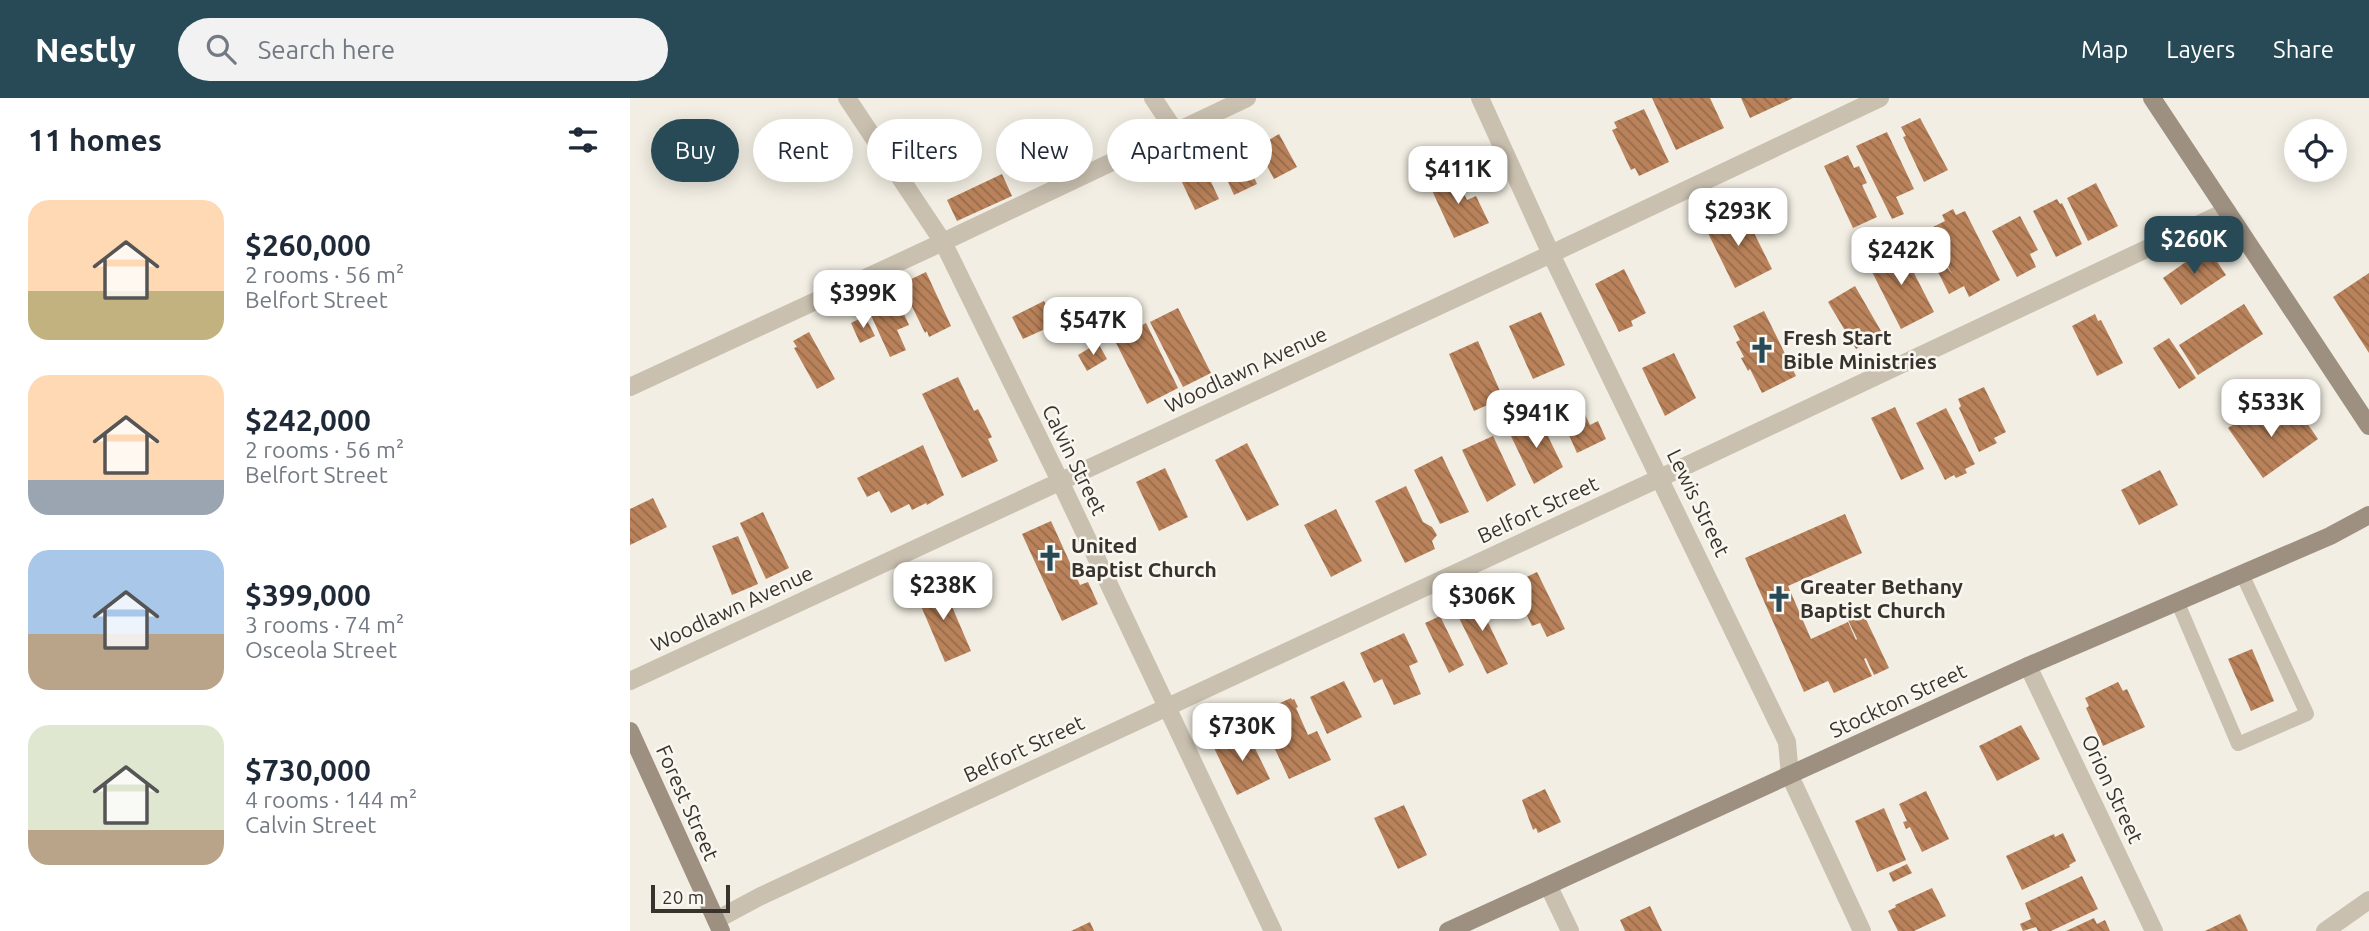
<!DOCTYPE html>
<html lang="en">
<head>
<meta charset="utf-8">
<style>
  body { margin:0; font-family:Ubuntu,sans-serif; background:#f2f2f3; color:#1f2937; height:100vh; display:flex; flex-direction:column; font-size:26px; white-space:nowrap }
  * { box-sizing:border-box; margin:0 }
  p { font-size:23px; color:#747a83 }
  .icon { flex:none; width:38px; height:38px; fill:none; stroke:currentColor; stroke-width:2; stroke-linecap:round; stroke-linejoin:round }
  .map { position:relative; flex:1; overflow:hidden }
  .sheet { display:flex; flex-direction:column; background:#fff; width:630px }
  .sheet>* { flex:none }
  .hud { position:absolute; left:21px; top:21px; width:665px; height:63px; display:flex; gap:14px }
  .buttons { position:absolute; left:1654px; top:21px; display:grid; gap:14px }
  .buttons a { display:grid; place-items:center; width:63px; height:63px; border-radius:50%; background:#fff; box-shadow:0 4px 18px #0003; font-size:35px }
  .scale { position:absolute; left:21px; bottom:18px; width:79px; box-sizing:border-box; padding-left:7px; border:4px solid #39332d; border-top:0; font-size:19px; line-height:24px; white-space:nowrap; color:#39332d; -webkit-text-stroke:5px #f9f7f0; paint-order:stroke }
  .price { position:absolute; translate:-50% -60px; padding:0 16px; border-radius:14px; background:#fff; color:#222; font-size:23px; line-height:46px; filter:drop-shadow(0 2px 4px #0008) }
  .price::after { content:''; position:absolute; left:50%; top:42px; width:21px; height:16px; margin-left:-10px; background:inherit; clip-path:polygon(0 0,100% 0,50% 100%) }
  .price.selected { background:#274a56; color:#fff }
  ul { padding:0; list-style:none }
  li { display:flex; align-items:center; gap:21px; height:175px; padding:0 28px }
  li span { display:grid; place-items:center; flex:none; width:196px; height:140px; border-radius:21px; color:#555 }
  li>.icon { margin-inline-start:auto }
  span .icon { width:84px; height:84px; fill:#fffc; stroke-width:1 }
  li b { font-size:30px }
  h2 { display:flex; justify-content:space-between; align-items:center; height:84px; padding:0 28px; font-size:30px }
  .chip { padding:0 24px; border-radius:32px; background:#fff; box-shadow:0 4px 18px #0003; font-size:24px; line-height:63px }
  .chip.selected { background:#274a56; color:#fff }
  header { display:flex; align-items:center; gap:42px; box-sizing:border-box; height:98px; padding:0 35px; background:#274a56; color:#fff }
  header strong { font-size:33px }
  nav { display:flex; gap:38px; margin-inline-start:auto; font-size:24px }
  .search { width:490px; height:63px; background:#f2f2f3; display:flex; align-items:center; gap:18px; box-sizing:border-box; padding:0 24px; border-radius:38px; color:#747a83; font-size:26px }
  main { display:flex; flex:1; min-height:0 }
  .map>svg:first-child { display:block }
</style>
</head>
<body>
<header>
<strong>Nestly</strong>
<div class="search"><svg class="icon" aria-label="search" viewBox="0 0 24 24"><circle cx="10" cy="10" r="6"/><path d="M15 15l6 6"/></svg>Search here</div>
<nav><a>Map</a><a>Layers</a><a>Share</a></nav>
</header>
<main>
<section class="sheet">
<h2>11 homes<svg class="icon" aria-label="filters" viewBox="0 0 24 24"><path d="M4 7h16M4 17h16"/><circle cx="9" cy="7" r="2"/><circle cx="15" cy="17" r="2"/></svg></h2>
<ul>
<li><span style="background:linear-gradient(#ffd9b3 65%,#c2b280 0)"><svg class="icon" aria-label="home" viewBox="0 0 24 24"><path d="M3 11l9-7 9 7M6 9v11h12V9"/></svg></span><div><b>$260,000</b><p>2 rooms · 56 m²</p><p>Belfort Street</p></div></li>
<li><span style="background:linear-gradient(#ffd9b3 75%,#9aa5b1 0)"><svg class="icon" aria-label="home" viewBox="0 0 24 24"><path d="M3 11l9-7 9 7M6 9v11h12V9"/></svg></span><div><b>$242,000</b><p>2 rooms · 56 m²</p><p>Belfort Street</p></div></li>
<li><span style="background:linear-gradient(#a9c7e8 60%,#b9a48a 0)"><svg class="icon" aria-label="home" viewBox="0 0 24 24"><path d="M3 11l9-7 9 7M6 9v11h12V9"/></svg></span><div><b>$399,000</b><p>3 rooms · 74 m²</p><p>Osceola Street</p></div></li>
<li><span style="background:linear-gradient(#dfe7d0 75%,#b9a48a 0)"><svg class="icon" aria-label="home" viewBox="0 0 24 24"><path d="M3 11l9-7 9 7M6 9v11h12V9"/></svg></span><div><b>$730,000</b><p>4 rooms · 144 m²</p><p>Calvin Street</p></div></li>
</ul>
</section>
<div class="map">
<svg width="1739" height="833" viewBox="0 0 1739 833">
  <defs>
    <pattern id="building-back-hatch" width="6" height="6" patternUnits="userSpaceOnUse" patternTransform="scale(1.75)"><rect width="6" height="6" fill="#b9825a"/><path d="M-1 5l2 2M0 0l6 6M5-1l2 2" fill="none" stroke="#976b4b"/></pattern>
  </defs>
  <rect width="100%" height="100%" fill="#f2eee3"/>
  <g fill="url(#building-back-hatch)">
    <polygon points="1022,0 1080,0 1094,30 1046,52"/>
    <polygon points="1111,0 1163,0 1120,20"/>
    <polygon points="1014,11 1039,64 1009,78 1005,70 1001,72 982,32 987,30 984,24"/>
    <polygon points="1290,20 1318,72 1294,84 1273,39 1276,38 1271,29"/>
    <polygon points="1257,34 1284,91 1266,99 1274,116 1262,121 1226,48"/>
    <polygon points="649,36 667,69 644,81 627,49"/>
    <polygon points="613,54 627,86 604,97 589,64"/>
    <polygon points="1218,57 1224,70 1229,68 1237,85 1232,87 1247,119 1223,130 1194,68"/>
    <polygon points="575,71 589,101 565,112 551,82"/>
    <polygon points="824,75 837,102 846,98 859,125 824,140 799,86"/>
    <polygon points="372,76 382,98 327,123 317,102"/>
    <polygon points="1466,85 1488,128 1458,143 1437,100"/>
    <polygon points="1427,101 1430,106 1432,105 1452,146 1426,159 1403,113"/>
    <polygon points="1112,111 1142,171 1105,190 1075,129"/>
    <polygon points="1323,111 1326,117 1335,113 1370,182 1339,199 1334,188 1319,196 1308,174 1317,169 1322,176 1310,153 1314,150 1303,129 1315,123 1312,117"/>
    <polygon points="1390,118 1408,152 1400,156 1406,169 1387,179 1362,133"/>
    <polygon points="1270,148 1304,214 1271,231 1237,164"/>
    <polygon points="1577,149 1596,177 1551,207 1533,180"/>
    <polygon points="994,171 1016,215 1001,223 1003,228 989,234 965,186"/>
    <polygon points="296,174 321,228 299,239 297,233 295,235 271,186"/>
    <polygon points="1739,175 1739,255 1703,199"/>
    <polygon points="1225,188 1251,233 1245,236 1247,239 1226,251 1198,204"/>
    <polygon points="251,197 254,204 266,199 279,227 267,232 276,252 260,259 235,204"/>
    <polygon points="414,203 426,226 393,241 382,219"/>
    <polygon points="1614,206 1633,236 1568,277 1549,247"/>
    <polygon points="548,210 581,275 553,289 520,224"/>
    <polygon points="1134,213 1166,278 1132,295 1120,271 1118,273 1111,260 1114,259 1106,244 1110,242 1103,228"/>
    <polygon points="911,214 935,267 903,281 879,228"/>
    <polygon points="1465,216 1468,223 1471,222 1493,265 1467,278 1442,228"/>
    <polygon points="235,218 245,238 230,245 221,225"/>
    <polygon points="516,225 548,290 517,306 484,241"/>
    <polygon points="179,234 205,281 187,291 164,250 167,249 163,243"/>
    <polygon points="1539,240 1566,280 1549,291 1523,250"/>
    <polygon points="848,243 873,300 844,313 819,256"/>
    <polygon points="468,245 477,261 457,273 448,257"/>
    <polygon points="1044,255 1066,300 1035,318 1012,270"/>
    <polygon points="328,279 344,313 348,311 362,339 358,341 368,363 332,380 292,296"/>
    <polygon points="1354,289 1376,334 1364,340 1367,345 1349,354 1329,310 1331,308 1328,301"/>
    <polygon points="950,306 960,327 968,323 976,341 947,355 929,315"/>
    <polygon points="1633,307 1648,329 1670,315 1688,341 1633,380 1598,330"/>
    <polygon points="1265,309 1294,371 1271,382 1241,320"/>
    <polygon points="1316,310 1345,366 1335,371 1337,375 1326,380 1324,377 1315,382 1286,325"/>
    <polygon points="909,320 933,369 904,386 879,334"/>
    <polygon points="863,338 886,387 857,404 832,352"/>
    <polygon points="617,345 649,407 617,423 585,362"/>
    <polygon points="293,347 314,397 297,407 296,405 282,412 279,406 261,415 249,393 237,399 227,380"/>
    <polygon points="812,358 839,414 810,426 784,372"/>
    <polygon points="535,370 558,419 529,433 506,384"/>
    <polygon points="1530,372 1548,407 1509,427 1491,392"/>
    <polygon points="776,388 793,424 802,429 807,437 802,443 805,451 775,465 745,403"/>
    <polygon points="23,400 37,429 0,447 0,411"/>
    <polygon points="706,411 732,463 701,479 674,427"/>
    <polygon points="133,414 159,470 136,481 110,425"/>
    <polygon points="1215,416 1232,455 1158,488 1181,541 1218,524 1226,542 1227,541 1218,522 1233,515 1259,570 1244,577 1236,560 1234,561 1242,578 1204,595 1198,583 1174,594 1115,460"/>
    <polygon points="421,423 450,487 458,484 468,506 432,523 392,436"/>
    <polygon points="108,438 128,486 102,497 82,448"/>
    <polygon points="907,474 935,531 917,539 910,525 902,528 882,486"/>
    <polygon points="311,483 341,553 315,564 285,494"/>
    <polygon points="860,493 865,503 851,510 878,566 857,576 828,518 830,517 826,510"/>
    <polygon points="810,518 834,567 819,575 795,525"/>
    <polygon points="774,535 788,564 779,568 791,596 764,607 752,581 744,585 730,555"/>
    <polygon points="1622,551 1644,603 1621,613 1598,561"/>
    <polygon points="714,583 732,619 697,636 680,599"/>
    <polygon points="1488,584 1493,593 1497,591 1515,629 1473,648 1456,610 1459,608 1455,600"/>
    <polygon points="661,600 662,602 664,601 668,609 666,610 678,637 687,633 701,662 659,681 628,615"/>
    <polygon points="1391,627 1410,661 1367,683 1349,648"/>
    <polygon points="616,632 640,681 607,697 583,648"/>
    <polygon points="915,691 931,724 908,735 906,730 903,732 892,702"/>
    <polygon points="1296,693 1319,741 1292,754 1280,729 1276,731 1273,724 1277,723 1269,706"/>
    <polygon points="774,707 797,757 768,771 744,720"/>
    <polygon points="1254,710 1276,762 1247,774 1225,723"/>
    <polygon points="1433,735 1446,763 1439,767 1440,769 1392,792 1376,758 1424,736 1425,739"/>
    <polygon points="1277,766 1282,775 1263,784 1259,775"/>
    <polygon points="1452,778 1468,811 1421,833 1408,833 1406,829 1393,833 1390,826 1401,821 1395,805"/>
    <polygon points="1302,790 1316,818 1284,833 1268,833 1258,813 1266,809 1265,807"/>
    <polygon points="1020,808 1032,833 995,833 990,822"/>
    <polygon points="1610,816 1618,833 1575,833"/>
    <polygon points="1464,820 1467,826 1475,822 1480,833 1436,833"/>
    <polygon points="460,824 464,833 441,833"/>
  </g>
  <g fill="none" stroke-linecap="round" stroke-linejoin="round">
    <polyline stroke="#c9c0b0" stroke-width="14" points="1547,503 1608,646 1677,616 1612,476"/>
    <g stroke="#c9c0b0" stroke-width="18">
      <polyline points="217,0 313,144 430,383 643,833"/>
      <polyline points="523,0 545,33"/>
      <polyline points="850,0 921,156 1157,644 1160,678 1232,833"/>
      <polyline points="0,289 313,144 617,0"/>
      <polyline points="1398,568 1524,833"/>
      <polyline points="0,583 921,156 1250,0"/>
      <polyline points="919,789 940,833"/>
      <polyline points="86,822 131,798 1030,380 1597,113"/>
      <polyline points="1695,833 1739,802"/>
    </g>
    <g stroke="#9d9081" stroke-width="18">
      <polyline points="1522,0 1739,328"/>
      <polyline points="0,633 91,833"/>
      <polyline points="818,833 1398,568 1700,438 1739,417"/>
    </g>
  </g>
  <defs>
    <symbol id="church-bare" viewBox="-9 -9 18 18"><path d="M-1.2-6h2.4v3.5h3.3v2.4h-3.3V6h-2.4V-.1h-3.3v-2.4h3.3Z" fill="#274a56" stroke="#f9f7f0" stroke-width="2.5" paint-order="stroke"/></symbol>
  </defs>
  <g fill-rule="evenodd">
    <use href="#church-bare" x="1113" y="233" width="38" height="38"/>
    <use href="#church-bare" x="401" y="441" width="38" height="38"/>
    <use href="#church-bare" x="1130" y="482" width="38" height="38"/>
  </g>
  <g text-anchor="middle" stroke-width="5" stroke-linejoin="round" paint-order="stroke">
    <g font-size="21" font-weight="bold" fill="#39332d" stroke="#f9f7f0" text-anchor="start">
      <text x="1153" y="247">Fresh Start<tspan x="1153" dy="24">Bible Ministries</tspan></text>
      <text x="441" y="455">United<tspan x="441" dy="24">Baptist Church</tspan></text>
      <text x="1170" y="496">Greater Bethany<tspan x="1170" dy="24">Baptist Church</tspan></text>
    </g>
    <g font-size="21" fill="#39332d" stroke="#f9f7f0">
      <text transform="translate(616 272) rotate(-25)" y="7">Woodlawn Avenue</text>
      <text transform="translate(444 362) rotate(64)" y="7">Calvin Street</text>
      <text transform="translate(1068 405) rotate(64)" y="7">Lewis Street</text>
      <text transform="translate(908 412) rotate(-25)" y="7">Belfort Street</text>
      <text transform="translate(102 511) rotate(-25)" y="7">Woodlawn Avenue</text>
      <text transform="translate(1268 603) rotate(-25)" y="7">Stockton Street</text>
      <text transform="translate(394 651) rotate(-25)" y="7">Belfort Street</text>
      <text transform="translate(1482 691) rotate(65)" y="7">Orion Street</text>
      <text transform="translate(57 705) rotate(66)" y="7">Forest Street</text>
    </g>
  </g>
</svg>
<div class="buttons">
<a><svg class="icon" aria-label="locate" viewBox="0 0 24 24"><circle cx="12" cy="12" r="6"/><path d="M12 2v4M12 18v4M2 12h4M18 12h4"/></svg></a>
</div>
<div class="scale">20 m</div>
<b class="price" style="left:828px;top:108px">$411K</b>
<b class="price" style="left:1108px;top:150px">$293K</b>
<b class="price selected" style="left:1564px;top:178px">$260K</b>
<b class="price" style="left:1271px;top:189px">$242K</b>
<b class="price" style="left:233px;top:232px">$399K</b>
<b class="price" style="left:463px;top:259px">$547K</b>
<b class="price" style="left:1641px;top:341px">$533K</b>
<b class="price" style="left:906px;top:352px">$941K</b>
<b class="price" style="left:313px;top:524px">$238K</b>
<b class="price" style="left:852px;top:535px">$306K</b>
<b class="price" style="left:612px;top:665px">$730K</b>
<div class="hud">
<a class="chip selected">Buy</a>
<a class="chip">Rent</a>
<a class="chip">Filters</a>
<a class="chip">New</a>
<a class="chip">Apartment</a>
</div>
</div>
</main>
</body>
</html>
